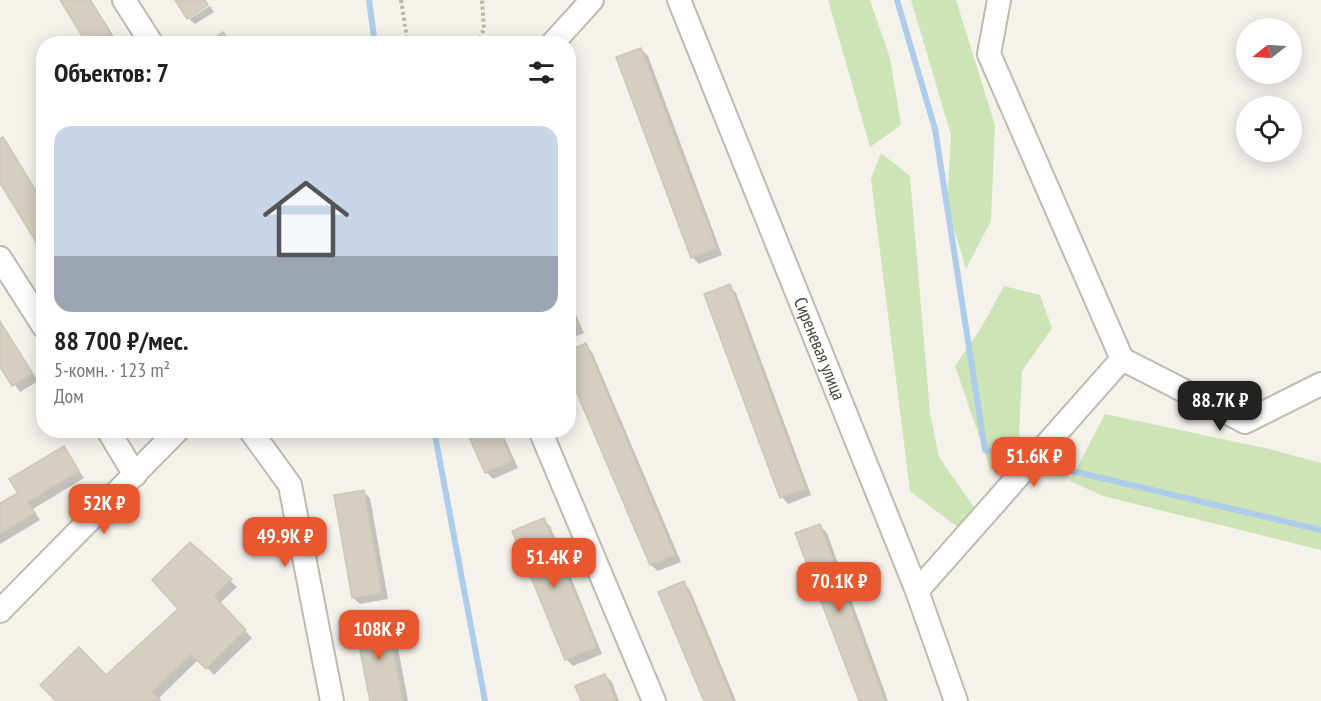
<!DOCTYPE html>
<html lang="ru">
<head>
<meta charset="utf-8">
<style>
  body { margin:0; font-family:"PT Sans Narrow",sans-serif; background:#f2f2f2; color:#202124; height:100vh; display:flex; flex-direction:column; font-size:22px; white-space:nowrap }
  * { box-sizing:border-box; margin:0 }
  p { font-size:20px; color:#757577 }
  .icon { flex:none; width:33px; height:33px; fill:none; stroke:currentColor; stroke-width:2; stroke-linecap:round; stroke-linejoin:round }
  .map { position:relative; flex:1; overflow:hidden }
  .drawer { position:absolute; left:36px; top:36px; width:540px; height:402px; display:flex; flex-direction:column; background:#fff; border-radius:24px; box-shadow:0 3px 15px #0003 }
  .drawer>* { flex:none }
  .needle { width:39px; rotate:252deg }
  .fabs { position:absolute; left:1236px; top:18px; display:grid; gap:12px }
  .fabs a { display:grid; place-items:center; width:66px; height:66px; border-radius:50%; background:#fff; box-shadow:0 3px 15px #0003; font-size:30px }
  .price { position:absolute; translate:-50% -51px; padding:0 14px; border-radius:12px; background:#e8572d; color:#fff; font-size:20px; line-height:39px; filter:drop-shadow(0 2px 3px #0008) }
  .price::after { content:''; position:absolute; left:50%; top:36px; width:18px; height:14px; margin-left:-9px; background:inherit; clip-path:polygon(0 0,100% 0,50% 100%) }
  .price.selected { background:#222; color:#fff }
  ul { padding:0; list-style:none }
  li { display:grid; align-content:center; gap:12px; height:318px; padding:0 18px }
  li span { display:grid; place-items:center; height:186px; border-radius:18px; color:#555 }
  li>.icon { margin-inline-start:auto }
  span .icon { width:108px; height:108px; fill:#fffc; stroke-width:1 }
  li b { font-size:26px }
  h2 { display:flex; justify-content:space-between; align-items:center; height:72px; padding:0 18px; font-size:26px }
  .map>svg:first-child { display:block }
</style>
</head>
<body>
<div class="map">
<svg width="1321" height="701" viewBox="0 0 1321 701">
  <rect width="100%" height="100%" fill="#f4f2eb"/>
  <g fill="#cde4b7">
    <polygon points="828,0 870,0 890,58 901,125 870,147"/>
    <polygon points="911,0 956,0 995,125 991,221 966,269 947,205 951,135"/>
    <polygon points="881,153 910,176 930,413 939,457 975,509 960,529 910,491 871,179"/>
    <polygon points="1004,286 1040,295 1052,328 1022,371 1019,437 991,471 955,366 981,328"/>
    <polygon points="1105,414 1269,449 1321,463 1321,550 1103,496 1070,481"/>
  </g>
  <g fill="#0003">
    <polygon points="62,0 91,0 116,40 110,44 89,44"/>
    <polygon points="210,6 214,12 195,24 189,19"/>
    <polygon points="641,49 648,56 722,255 699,264 692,257"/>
    <polygon points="2,139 44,202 44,252 0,180 0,140"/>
    <polygon points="729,286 736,293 811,495 788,504 782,497"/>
    <polygon points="568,296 584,333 568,339"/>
    <polygon points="0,320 38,381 20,392 0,364"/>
    <polygon points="585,345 592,352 681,562 658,571 651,565 568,368"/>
    <polygon points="468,430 501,430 518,468 493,479 486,472"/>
    <polygon points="64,448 84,478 33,509 40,520 0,544 0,505 20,493"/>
    <polygon points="363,491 370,498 388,599 360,604 353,598"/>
    <polygon points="543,520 550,526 602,654 573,666 566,659"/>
    <polygon points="820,526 827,533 888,701 860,701"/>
    <polygon points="190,544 237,587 219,604 252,638 214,675 199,659 158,699 160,701 58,701 106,677 180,609"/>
    <polygon points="683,583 690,590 736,701 705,701"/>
    <polygon points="387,620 394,627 408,701 371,701"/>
    <polygon points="605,675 612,682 619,701 582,701"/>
  </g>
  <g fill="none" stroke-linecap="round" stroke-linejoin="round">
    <g stroke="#adcdeb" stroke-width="6">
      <polyline points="369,0 375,44"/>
      <polyline points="897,0 935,129 985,450 1011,456"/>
      <polyline points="434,430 485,701"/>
      <polyline points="1051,466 1321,530"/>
    </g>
  </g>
  <g fill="#d5cec1" stroke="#cfc7b5" stroke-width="1.5">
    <polygon points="60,0 90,0 111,33 93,44 87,44"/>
    <polygon points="175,0 205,0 208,5 187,19"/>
    <polygon points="223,32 231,44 205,44"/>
    <polygon points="641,48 717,248 691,258 616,57"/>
    <polygon points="3,137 44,204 44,255 0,183 0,138"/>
    <polygon points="730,284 806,489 780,498 704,294"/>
    <polygon points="568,303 578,326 568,330"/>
    <polygon points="0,322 33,374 12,386 0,367"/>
    <polygon points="586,343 675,555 650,565 568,372 568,351"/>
    <polygon points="466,430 499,430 512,461 485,473"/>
    <polygon points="64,446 79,471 28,502 35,513 0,534 0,503 18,493 9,479"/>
    <polygon points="364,490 382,593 352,598 334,495"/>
    <polygon points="544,518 597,647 565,660 512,531"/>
    <polygon points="820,524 885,701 859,701 795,533"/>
    <polygon points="190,542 232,579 214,596 246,630 206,669 191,654 152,692 161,701 56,701 40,685 79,647 106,675 178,609 152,580"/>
    <polygon points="684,581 733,701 704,701 658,592"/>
    <polygon points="387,618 403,701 370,701 355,625"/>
    <polygon points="605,674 616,701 581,701 575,686"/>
  </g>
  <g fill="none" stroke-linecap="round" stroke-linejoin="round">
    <defs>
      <g id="minor">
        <polyline points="124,0 152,44"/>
        <path id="s1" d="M679,0L917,591L956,701"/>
        <polyline points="999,0 989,54 1122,359 1245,422 1321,384"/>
        <polyline points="552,44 592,0"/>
        <polyline points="0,258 44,327"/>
        <polyline points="108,430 135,475"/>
        <polyline points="250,430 290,485 332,701"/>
        <polyline points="540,430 654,701"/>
        <polyline points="917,591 1122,359"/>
        <polyline points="0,611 178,430"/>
      </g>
    </defs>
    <use href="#minor" stroke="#bfbaae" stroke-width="26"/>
    <g stroke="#bfb7a0" stroke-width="4" stroke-dasharray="3 3" stroke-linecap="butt">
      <polyline points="401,0 408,44"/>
      <polyline points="477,44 484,29 482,0"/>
    </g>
    <use href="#minor" stroke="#fff" stroke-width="22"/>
  </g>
  <g text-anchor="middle" stroke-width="5" stroke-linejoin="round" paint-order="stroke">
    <g font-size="18" fill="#474339" stroke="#fff">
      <text dy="6" stroke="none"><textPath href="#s1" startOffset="376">Сиреневая улица</textPath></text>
    </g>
  </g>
</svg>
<div class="fabs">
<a><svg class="needle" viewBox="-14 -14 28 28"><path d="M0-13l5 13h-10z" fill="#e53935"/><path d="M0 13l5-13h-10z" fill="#757577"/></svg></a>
<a><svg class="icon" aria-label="locate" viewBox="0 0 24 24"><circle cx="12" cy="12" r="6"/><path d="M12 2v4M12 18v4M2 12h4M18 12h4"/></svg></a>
</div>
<b class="price selected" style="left:1220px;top:432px">88.7K ₽</b>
<b class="price" style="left:1034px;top:488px">51.6K ₽</b>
<b class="price" style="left:104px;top:535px">52K ₽</b>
<b class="price" style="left:285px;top:568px">49.9K ₽</b>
<b class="price" style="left:554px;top:589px">51.4K ₽</b>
<b class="price" style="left:839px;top:613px">70.1K ₽</b>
<b class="price" style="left:379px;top:661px">108K ₽</b>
<section class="drawer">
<h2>Объектов: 7<svg class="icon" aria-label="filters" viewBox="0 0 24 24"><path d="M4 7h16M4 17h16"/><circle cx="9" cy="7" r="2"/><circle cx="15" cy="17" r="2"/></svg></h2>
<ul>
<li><span style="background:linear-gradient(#c9d6e8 70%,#9aa5b1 0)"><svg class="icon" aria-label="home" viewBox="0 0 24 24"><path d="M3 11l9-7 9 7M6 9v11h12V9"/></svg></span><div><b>88 700 ₽/мес.</b><p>5-комн. · 123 m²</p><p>Дом</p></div></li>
</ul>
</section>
</div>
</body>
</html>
